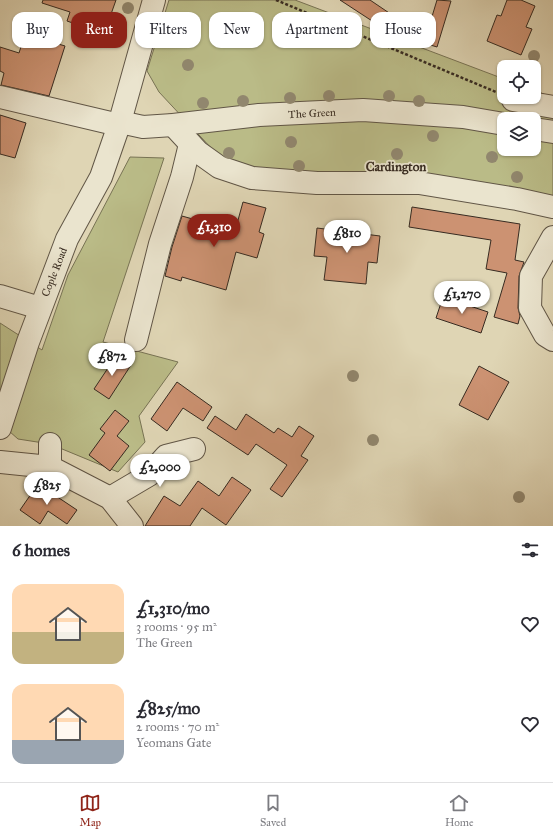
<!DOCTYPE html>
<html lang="en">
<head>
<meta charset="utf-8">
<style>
  body { margin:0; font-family:"IM FELL Great Primer",serif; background:#f2f2f3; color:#2b2b33; height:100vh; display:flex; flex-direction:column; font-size:15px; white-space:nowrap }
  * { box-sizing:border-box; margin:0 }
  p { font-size:13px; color:#7c7c81 }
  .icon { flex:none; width:22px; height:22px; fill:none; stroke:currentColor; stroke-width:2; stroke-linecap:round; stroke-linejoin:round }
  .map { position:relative; height:526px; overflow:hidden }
  .sheet { display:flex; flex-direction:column; background:#fff; flex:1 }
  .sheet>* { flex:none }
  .banner { position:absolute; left:12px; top:12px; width:529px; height:36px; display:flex; gap:8px }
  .tools { position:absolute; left:497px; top:60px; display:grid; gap:8px }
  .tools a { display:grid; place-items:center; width:44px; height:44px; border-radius:8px; background:#fff; box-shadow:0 1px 3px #0004; font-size:20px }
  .price { position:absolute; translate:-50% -34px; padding:0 9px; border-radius:14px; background:#fff; color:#222; font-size:13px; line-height:26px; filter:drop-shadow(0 1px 2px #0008) }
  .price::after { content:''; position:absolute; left:50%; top:24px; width:12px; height:9px; margin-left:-6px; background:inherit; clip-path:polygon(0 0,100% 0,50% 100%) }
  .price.active { background:#8f2418; color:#fff }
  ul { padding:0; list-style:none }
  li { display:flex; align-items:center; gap:12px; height:100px; padding:0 12px }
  li span { display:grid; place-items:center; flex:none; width:112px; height:80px; border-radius:12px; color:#555 }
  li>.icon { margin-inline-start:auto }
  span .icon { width:48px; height:48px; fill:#fffc; stroke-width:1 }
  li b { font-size:17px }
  h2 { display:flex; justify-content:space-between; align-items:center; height:48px; padding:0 12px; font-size:17px }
  .chip { padding:0 14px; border-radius:12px; background:#fff; box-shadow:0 1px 3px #0004; font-size:14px; line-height:36px }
  .chip.active { background:#8f2418; color:#fff }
  .tabs { display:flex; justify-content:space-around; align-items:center; height:56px; border-top:1px solid #e1e1e2; background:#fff; font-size:11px; color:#7c7c81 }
  .tabs a { display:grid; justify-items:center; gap:2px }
  .tabs .active { color:#8f2418 }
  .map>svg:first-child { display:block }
</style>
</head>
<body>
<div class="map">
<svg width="553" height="526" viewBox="0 0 553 526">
  <rect width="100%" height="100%" fill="#dfd5b4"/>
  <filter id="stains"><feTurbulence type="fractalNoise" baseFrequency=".005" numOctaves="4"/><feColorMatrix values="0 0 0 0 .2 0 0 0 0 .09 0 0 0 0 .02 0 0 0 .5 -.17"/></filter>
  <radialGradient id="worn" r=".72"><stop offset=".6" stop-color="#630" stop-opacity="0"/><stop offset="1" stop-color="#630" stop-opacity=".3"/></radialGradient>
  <g fill="#babb87" stroke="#787354" fill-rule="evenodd">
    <path d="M169,0H295L504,79V97H534V90L553,98V201L312,177L226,164L159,92L147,71ZM504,119H534V149H504Z"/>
    <polygon points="130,157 164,158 103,342 178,362 139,416 145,442 118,472 50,444 18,439 0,423 0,323 42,350 68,275"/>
  </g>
  <g fill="#cc9272" stroke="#372b21">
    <polygon points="43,0 116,0 104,34 67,21 70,12 42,3"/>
    <polygon points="340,0 370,0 401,21 392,34"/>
    <polygon points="437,0 451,1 437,47 424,43"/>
    <polygon points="507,0 521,0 535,6 526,27 532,29 521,55 487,41 497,15 501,16"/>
    <polygon points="25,34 65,46 49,96 1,85 4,73 0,71 0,47 19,53"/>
    <polygon points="0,115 26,123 15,158 0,154"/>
    <polygon points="243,202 266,208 259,232 264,234 257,258 236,252 226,290 182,277 181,281 165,276 172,247 182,216 235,231"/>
    <polygon points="412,207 520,224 515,260 524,262 519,276 518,308 520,316 518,324 494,317 507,273 486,269 491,240 409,227"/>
    <polygon points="317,228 380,236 377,263 368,262 366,284 324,280 327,257 314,256"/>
    <polygon points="443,297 488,312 481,333 436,318"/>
    <polygon points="116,356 131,365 109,399 94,389"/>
    <polygon points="479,366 509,382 488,420 459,405"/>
    <polygon points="177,382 212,407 203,421 183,408 167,431 151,419"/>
    <polygon points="115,410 129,421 117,436 129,446 110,471 89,455 105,433 100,429"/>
    <polygon points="246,414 274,433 278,428 292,437 299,426 314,436 301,456 308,460 282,497 270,489 287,465 256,444 248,455 207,428 215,416 236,430"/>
    <polygon points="232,477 251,490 226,525 202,508 190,526 145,526 164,496 180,506 198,481 219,496"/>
    <polygon points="38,484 77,510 67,524 48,511 40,524 20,510"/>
  </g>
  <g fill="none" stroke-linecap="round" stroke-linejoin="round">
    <defs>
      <g id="minor">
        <polyline points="0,97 119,125"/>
        <polyline points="513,100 553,107"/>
        <polyline points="120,122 143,127 173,125 259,115 363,110 463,117 504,124"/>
        <polyline points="173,125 198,152 219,167 252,178 317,183 419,183 517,199 553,207"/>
        <polyline points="534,129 553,132"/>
        <polyline points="553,237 531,276 530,308 545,335 553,340"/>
        <polyline points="0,296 40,308"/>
        <polyline points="136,340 160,244 182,177 190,144"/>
        <polyline points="0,428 28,342 67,239 101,177 119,125 154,0"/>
        <polyline points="0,462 50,467 50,444"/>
        <polyline points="50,467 110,498 132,526"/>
        <polyline points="110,498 149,475 166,456 194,449"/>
      </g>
    </defs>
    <use href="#minor" stroke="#615646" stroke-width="24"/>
    <polyline stroke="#372b21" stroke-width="2.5" stroke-dasharray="3 2" stroke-linecap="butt" points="276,0 496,92"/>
    <use href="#minor" stroke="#eae4ce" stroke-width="22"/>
  </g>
  <g fill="#91876e">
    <circle cx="128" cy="8" r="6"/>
    <circle cx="28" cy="18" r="6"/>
    <circle cx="54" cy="33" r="6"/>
    <circle cx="412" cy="42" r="6"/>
    <circle cx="534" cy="56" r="6"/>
    <circle cx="188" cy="65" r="6"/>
    <circle cx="329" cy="96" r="6"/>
    <circle cx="389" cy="96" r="6"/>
    <circle cx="290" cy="98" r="6"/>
    <circle cx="243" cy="101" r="6"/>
    <circle cx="419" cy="101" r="6"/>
    <circle cx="203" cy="103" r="6"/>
    <circle cx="433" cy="136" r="6"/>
    <circle cx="291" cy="142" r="6"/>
    <circle cx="229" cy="153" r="6"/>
    <circle cx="397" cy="154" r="6"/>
    <circle cx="492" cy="157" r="6"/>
    <circle cx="299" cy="166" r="6"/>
    <circle cx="517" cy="177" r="6"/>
    <circle cx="353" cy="376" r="6"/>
    <circle cx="373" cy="440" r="6"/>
    <circle cx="519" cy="497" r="6"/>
  </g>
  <g text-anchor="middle" stroke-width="3.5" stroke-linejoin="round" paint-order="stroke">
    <g font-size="11" fill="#372b21" stroke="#eae4ce">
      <text transform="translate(312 113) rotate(-3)" y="4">The Green</text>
      <text transform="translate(54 272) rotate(-68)" y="4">Cople Road</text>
    </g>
    <g font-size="13" font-weight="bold" fill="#372b21" stroke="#eae4ce">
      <text x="396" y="171">Cardington</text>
    </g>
  </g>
  <rect width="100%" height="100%" filter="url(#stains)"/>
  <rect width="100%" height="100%" fill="url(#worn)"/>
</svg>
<div class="tools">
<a><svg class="icon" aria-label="locate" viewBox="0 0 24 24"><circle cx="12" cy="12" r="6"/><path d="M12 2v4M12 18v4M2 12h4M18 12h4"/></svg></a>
<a><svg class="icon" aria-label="layers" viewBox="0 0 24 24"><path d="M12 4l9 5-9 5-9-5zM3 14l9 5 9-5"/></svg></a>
</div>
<b class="price active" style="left:214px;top:248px">£1,310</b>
<b class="price" style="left:347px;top:254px">£810</b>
<b class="price" style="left:462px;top:315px">£1,270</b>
<b class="price" style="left:112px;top:377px">£872</b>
<b class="price" style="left:160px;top:488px">£2,000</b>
<b class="price" style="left:47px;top:506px">£825</b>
<div class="banner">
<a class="chip">Buy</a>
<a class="chip active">Rent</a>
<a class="chip">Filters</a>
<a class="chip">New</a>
<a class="chip">Apartment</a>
<a class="chip">House</a>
</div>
</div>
<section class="sheet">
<h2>6 homes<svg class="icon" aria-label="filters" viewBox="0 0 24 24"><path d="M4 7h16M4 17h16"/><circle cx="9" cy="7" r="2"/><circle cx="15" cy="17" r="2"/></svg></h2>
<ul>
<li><span style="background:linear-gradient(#ffd9b3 60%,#c2b280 0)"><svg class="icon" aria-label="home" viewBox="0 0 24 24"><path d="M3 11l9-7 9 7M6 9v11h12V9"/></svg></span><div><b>£1,310/mo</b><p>3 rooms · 95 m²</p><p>The Green</p></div><svg class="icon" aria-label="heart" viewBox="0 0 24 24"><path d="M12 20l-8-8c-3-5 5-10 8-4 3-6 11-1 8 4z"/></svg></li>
<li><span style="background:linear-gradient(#ffd9b3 70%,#9aa5b1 0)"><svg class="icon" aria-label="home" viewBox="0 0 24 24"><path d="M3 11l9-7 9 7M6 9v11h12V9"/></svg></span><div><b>£825/mo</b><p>2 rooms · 70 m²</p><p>Yeomans Gate</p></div><svg class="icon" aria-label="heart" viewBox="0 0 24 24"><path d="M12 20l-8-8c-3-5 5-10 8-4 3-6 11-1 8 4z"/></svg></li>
</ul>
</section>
<nav class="tabs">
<a class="active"><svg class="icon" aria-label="map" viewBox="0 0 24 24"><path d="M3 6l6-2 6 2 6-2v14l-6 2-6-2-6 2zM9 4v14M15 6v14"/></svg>Map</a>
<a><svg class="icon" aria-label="saved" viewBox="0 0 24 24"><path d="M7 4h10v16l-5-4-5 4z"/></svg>Saved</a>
<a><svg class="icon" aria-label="home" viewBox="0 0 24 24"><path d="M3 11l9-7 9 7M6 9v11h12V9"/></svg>Home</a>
</nav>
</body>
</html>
